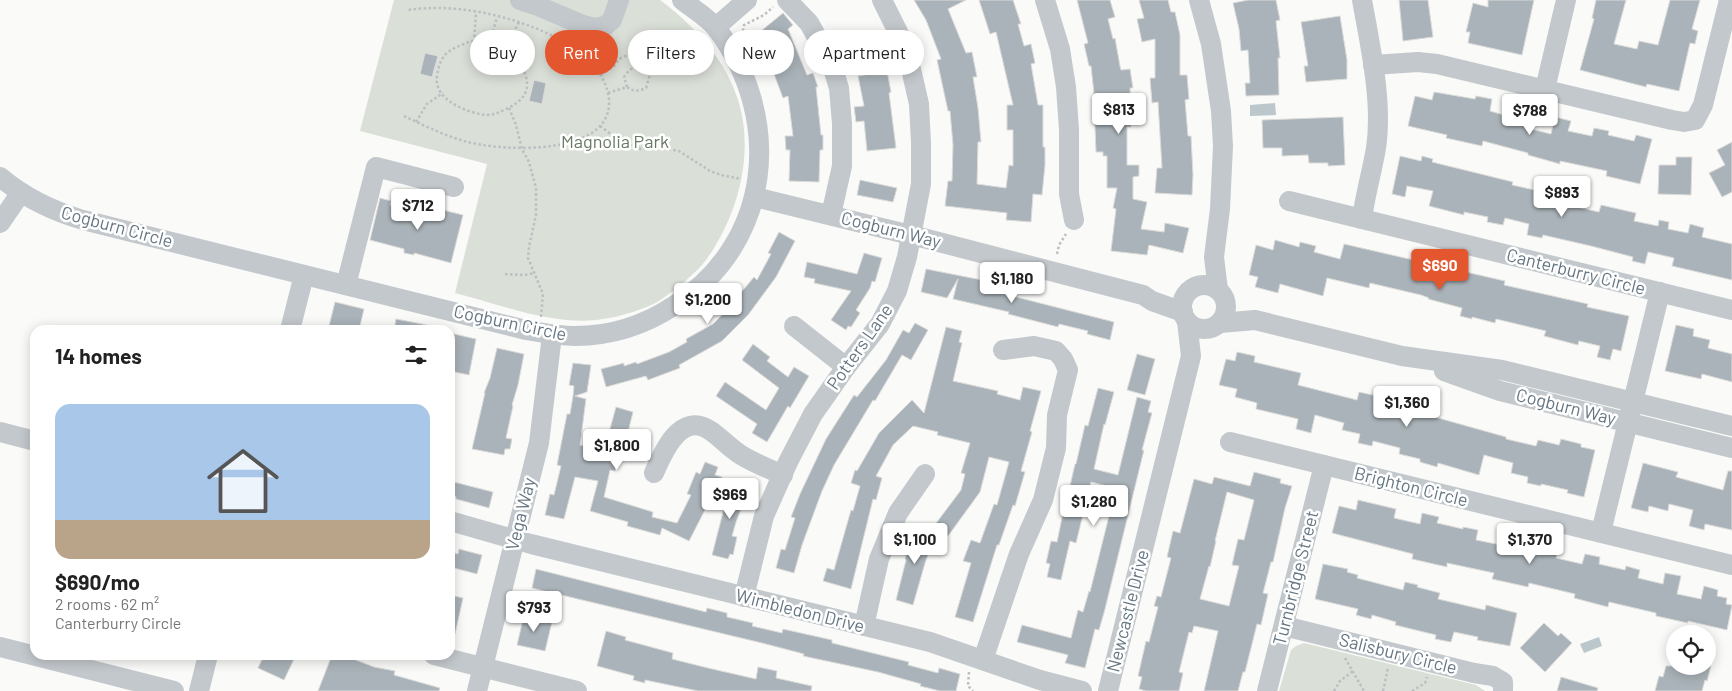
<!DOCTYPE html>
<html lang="en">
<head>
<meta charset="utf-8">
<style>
  body { margin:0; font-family:Barlow,sans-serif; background:#f6f6f6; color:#222; height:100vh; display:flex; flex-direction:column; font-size:19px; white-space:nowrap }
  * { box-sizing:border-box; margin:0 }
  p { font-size:16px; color:#767676 }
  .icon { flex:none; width:28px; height:28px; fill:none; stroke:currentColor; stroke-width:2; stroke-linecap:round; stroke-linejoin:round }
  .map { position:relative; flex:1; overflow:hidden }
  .drawer { position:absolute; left:30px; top:325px; width:425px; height:335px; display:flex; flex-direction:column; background:#fff; border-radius:15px; box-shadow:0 2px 12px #0003 }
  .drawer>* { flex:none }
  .banner { position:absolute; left:470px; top:30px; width:475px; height:45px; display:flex; gap:10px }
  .tools { position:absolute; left:1666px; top:625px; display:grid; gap:10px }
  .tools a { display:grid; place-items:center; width:50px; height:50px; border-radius:50%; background:#fff; box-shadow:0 2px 12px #0003; font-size:25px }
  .price { position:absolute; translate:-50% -42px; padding:0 11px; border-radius:5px; background:#fff; color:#222; font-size:16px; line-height:32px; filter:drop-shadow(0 1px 2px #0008) }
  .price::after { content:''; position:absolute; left:50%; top:30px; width:15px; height:11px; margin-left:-8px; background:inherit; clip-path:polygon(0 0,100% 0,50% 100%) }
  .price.active { background:#e4572e; color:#fff }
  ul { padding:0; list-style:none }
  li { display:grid; align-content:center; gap:10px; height:265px; padding:0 25px }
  li span { display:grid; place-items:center; height:155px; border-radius:15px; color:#555 }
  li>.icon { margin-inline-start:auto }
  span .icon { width:90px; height:90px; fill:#fffc; stroke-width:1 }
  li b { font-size:21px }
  h2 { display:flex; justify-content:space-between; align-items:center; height:60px; padding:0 25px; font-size:21px }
  .tag { padding:0 18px; border-radius:22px; background:#fff; box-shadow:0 2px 12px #0003; font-size:18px; line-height:45px }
  .tag.active { background:#e4572e; color:#fff }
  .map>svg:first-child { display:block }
</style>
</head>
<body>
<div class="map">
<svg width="1732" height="691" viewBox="0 0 1732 691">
  <rect width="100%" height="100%" fill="#fafaf8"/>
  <g fill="#dadfd7">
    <path d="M394,0H660C694,25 727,61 739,103C753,151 740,206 714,248C710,254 706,261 701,266C691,277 669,295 657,302C643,310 618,317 603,319C557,327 499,304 455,293L487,164L360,131Z"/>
    <polygon points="1304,643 1476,685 1485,691 1279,691 1291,650 1296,646"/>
  </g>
  <g fill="#bbc7cb">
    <polygon points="1275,103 1276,115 1250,116 1250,105"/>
    <polygon points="1599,637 1602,646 1584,653 1580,644"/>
  </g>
  <g fill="#aab3b9" stroke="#dcdcda" fill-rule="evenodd">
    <polygon points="914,0 966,0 948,9 966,53 972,52 977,77 973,77 978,108 981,142 978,142 977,184 1006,188 1009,165 1013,166 1013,130 1007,130 1007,105 1013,105 996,32 990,34 979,0 1013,0 1021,24 1018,24 1024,46 1031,44 1035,63 1031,64 1038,105 1043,105 1043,147 1045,147 1045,165 1042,195 1033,194 1031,222 1006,220 1007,213 945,206 948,181 952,181 953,145 950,111 948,111 937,60 941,59 926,20"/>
    <polygon points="1077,0 1110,0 1115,17 1108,19 1113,39 1115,38 1120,66 1121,70 1130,69 1133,88 1130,88 1131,127 1127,127 1127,165 1139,165 1139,176 1133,177 1133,199 1147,202 1141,229 1164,232 1165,223 1189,228 1183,253 1149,245 1147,255 1111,251 1116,209 1113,208 1117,188 1107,188 1107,156 1103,156 1103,152 1096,152 1094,103 1095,103 1091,66 1089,66 1084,44 1088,43"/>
    <polygon points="1139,0 1168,0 1171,12 1175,12 1180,35 1180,75 1187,75 1189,99 1185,100 1188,136 1191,136 1193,175 1192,195 1155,193 1157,168 1162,168 1158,102 1152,103 1150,78 1155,78 1155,39 1142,42 1137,19 1144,18"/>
    <polygon points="1248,0 1276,0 1280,20 1276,21 1280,58 1278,58 1279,95 1246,96 1245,83 1250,83 1248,50 1241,51 1239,29 1233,3"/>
    <polygon points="1399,0 1428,0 1433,37 1403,41"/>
    <polygon points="1488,0 1534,0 1522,55 1468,43 1470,32 1466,32 1473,3 1488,7"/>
    <polygon points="1596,0 1626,0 1614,44 1637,49 1639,41 1658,45 1670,0 1700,0 1692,29 1698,31 1695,44 1690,43 1679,91 1647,84 1646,87 1580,70 1594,19 1592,18"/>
    <polygon points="783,13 793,25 788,29 807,75 813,73 818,87 816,87 821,135 823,135 823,150 820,150 819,182 789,181 790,150 786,150 785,136 793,136 788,96 783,98 763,45 755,36"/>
    <polygon points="1340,16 1347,60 1347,79 1306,82 1304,66 1308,66 1301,22"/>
    <polygon points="425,53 438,56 432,77 420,74"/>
    <polygon points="887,71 891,92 889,93 896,148 867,151 864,121 856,122 854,107 864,106 858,76"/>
    <polygon points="534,80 546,83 542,104 529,101"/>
    <polygon points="1434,92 1475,99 1476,96 1492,99 1490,111 1514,118 1516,109 1531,113 1527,128 1551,134 1555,117 1571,121 1568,131 1592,136 1594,128 1609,131 1608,135 1634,141 1636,135 1652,139 1640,184 1606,176 1607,171 1560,161 1560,164 1528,155 1528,153 1483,141 1482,146 1446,138 1447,135 1408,126 1415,96 1432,100"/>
    <polygon points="1343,117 1345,165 1328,166 1328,163 1309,163 1308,155 1282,156 1282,148 1263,148 1262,120"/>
    <polygon points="1732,142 1732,192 1722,197 1709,173 1725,165 1717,150"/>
    <polygon points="1400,156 1421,161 1422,156 1433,159 1432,162 1513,182 1512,185 1544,192 1543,197 1550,198 1550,201 1599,212 1601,205 1636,213 1634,221 1658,226 1659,220 1669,222 1668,229 1688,233 1690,224 1704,228 1702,237 1732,244 1732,280 1672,266 1674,258 1648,252 1645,264 1632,261 1633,257 1591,246 1543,235 1542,238 1527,235 1529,224 1505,218 1503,225 1487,222 1488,217 1464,212 1464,215 1429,206 1433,191 1407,186 1405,197 1392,194"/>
    <polygon points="1676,157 1692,157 1691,195 1658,194 1659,165 1676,165"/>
    <polygon points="860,180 897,188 893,202 857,195"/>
    <polygon points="380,198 391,201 390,205 425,214 427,206 463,215 451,263 414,253 414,255 404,253 404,249 370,240"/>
    <polygon points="779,232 795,241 776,277 748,315 722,341 679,365 680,368 648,380 646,376 606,387 601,369 624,363 624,366 636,362 637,364 669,352 687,342 686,339 713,324 741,296 739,295 754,277 757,280 771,254 768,253"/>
    <polygon points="1275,240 1299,247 1300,242 1316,246 1314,252 1340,259 1344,244 1505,281 1504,285 1588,304 1587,307 1629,316 1621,351 1613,349 1610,360 1597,357 1600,346 1579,341 1578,345 1544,336 1546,331 1496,319 1495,323 1472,317 1472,319 1460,316 1462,308 1428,299 1429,298 1421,295 1370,283 1369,288 1327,278 1323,296 1280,284 1278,293 1255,287 1258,277 1249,275 1256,245 1273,250"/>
    <polygon points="864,253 882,258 875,282 872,281 870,288 856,310 860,313 851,327 848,326 846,330 831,320 851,291 814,283 815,279 804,277 807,262 857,274"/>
    <polygon points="926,269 987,281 985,289 1114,322 1110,340 1087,334 1088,331 1059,324 1058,327 1008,314 1009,312 953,299 958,279 947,298 921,292"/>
    <polygon points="335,302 364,309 359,330 348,330 329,326"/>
    <polygon points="396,319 427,325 426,330 394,330"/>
    <polygon points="915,323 928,330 911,360 902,355 875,401 873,400 834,465 822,491 802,545 794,573 776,568 781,549 785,550 795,518 791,517 800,494 826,439 854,395 857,397 886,360 903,330 909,333"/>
    <polygon points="1676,325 1694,329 1693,336 1710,340 1708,348 1732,354 1732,382 1702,374 1701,379 1665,371"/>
    <polygon points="946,327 962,331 959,342 962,343 953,381 998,391 997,394 1020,400 1023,387 1041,391 1030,431 1032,432 1021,471 1025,472 1015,506 1013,505 999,545 997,545 973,622 955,617 971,563 963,561 971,540 980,543 994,504 997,505 1009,462 989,457 980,492 948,536 934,526 961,490 965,474 961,473 970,443 937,435 938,432 913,426 893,445 876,476 882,478 876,500 873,499 851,589 823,581 827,568 834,570 851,510 853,511 860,486 851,483 855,470 857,471 879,433 912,400 924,413"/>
    <polygon points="450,333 476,339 469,375 450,371"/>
    <polygon points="753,344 770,357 767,361 788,377 794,367 809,376 790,408 788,406 767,442 752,433 757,424 716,396 725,382 766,410 779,388 742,360"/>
    <polygon points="497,348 524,354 518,385 512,405 513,406 506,438 512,439 510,449 505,449 504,455 472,449 485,393 484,393 490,378"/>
    <polygon points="1237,352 1255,356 1254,362 1301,373 1298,385 1357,400 1359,392 1377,396 1376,401 1425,412 1424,414 1506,437 1506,439 1536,446 1538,440 1559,445 1561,439 1581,444 1581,447 1595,450 1584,497 1567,493 1568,490 1541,484 1541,486 1527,483 1528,477 1511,473 1513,463 1484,455 1479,475 1438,463 1437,467 1420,462 1420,459 1399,454 1400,448 1373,441 1372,446 1358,443 1360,434 1342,430 1344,423 1315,415 1311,433 1296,429 1298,419 1256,409 1257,403 1235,397 1237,389 1219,385 1226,359 1235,361"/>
    <polygon points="1137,354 1155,359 1145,395 1127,390"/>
    <polygon points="573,363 591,365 587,392 575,396 586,399 580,445 600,449 600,446 605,447 616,407 633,412 624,448 621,447 615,471 610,470 604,497 653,512 652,517 677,523 691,495 687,494 696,472 700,474 705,462 718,467 715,475 722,477 689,541 662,528 660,535 627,526 628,522 590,511 598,481 575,477 564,519 545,515 550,494 554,495 561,466 557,465 567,414 570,414 573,396 574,386 569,385"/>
    <polygon points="1098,388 1114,392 1105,425 1104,424 1094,469 1118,475 1137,397 1151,401 1148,412 1152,413 1142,450 1144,450 1105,609 1099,630 1095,629 1085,668 1065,663 1068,655 1017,642 1022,625 1071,638 1078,610 1083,612 1089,591 1090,592 1116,488 1091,482 1076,543 1070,541 1061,580 1047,577 1050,564 1046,563 1051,541 1057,542 1063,513 1066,514 1073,487 1070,486 1075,464 1076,464 1085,425 1088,426"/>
    <polygon points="1643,463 1678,472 1676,477 1723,490 1728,471 1732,471 1732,530 1705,524 1704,530 1689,526 1693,510 1669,504 1668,511 1649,506 1648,512 1631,508"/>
    <path d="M1254,472L1281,479L1280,483L1292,486L1285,508L1273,562H1271L1263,593L1268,594L1261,625L1257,624L1245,672H1243L1238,691H1204L1218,631L1194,626L1192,633L1189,632L1179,672L1183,673L1179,691H1146L1139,689L1142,677L1138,676L1146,641L1149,642L1158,607L1154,606L1157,596L1161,597L1171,558L1167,557L1173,531L1180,533L1194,479L1212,484L1214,477L1250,486ZM1227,492L1254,500L1244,540L1238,539L1232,565L1239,566L1229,606L1200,599L1209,566L1210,567L1216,541H1215Z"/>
    <polygon points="450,481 493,492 489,508 456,499 456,497 450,495"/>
    <polygon points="731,481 751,488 743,510 741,509 736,522 732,536 737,537 733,555 730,554 728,559 712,555"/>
    <polygon points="1358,500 1396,509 1394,518 1420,524 1422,513 1439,517 1437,523 1463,529 1463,527 1478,530 1476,540 1501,545 1503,535 1538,543 1538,545 1558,549 1556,558 1582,564 1585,554 1600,557 1599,564 1625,570 1626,566 1640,570 1638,578 1663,584 1665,573 1681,576 1677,594 1701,599 1704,586 1718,590 1717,596 1727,598 1726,604 1732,605 1727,630 1688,621 1688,623 1656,616 1656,613 1609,602 1608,607 1574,598 1575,594 1529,583 1528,587 1492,579 1494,573 1447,563 1447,567 1412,559 1413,554 1332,533 1339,506 1356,510"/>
    <polygon points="918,525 936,532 925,563 913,605 896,600 906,560 905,559"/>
    <polygon points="459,549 482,555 477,574 450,567 450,552 458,554"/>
    <polygon points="1323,564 1348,569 1347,572 1358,575 1357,578 1403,590 1405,582 1418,585 1417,587 1440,593 1438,599 1485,610 1486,605 1517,613 1510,646 1477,640 1478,637 1454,632 1451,642 1435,639 1436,635 1395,625 1396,622 1372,615 1371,619 1356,615 1358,609 1315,599"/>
    <polygon points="536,569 706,612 707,608 727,613 727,617 753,623 752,626 782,633 783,629 832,640 832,643 909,662 908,665 938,673 939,668 960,674 956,691 940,691 920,686 921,684 878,672 803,656 804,654 762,643 532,588"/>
    <polygon points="450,595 463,598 455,634 450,634"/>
    <polygon points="524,615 552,622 545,651 517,645"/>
    <polygon points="1544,623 1558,636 1561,633 1572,643 1545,672 1520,648"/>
    <polygon points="606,631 626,637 625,640 673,653 672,659 708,668 756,679 758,667 777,671 776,678 812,686 811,691 698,691 645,680 645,683 633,680 634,676 597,666"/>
    <polygon points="264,655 296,655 284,680 258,668"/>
    <polygon points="332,655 343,655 374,667 395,671 394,675 440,688 439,691 318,691"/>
    <polygon points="1666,666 1711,666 1707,681 1705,680 1702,691 1655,691 1659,676 1663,677"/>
    <polygon points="1561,677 1598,688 1597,691 1557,691"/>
  </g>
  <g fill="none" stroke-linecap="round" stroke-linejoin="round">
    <g stroke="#bbbfc2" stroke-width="2.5" stroke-dasharray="2.5 2.5" stroke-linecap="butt">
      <polyline points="743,31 744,25 764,15 773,7"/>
      <path d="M471,41C483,44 510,49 517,59C519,61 521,66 523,69C533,90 524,101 504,110C498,113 493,115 486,115C468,113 433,100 437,76C441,51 450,50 471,41Z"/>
      <polyline points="474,42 476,12"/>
      <polyline points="489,46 497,17"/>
      <polyline points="504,51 519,22"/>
      <polyline points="601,75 614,66 619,59 628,55 649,52 662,56"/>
      <path d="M627,87L624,77C630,67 641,61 650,72"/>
      <path d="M608,93L627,87C633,92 639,91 646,88C650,76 651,63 662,56C683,62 694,62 711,50"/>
      <polyline points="509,108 516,125 522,149 529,162 536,188 536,215 529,247 528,258 543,294 541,317"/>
      <path d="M404,116C423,125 443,135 464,141C500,152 622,158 608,93C605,79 598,71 588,61C583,56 578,50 572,46C566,41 558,39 551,35C509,15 455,3 408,10"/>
      <polyline points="416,122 427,104 443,93"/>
      <polyline points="600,126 620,141 641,149 661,148 679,151 710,171 721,175 741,179"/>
      <polyline points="1057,254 1059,245 1066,234"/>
      <polyline points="505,274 524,275 535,273"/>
      <polyline points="1345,658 1364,691"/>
      <polyline points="969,672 968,686 973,691"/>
      <polyline points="1334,691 1340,681 1353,671"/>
      <polyline points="1383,691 1388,668"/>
      <polyline points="1412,691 1425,683 1427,677"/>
    </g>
    <g stroke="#c3c8cc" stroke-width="20">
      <polyline points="520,0 538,6 583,25 594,28 605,26 612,20 619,0"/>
      <polyline points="787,0 809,23 831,62 839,88 842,124 842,166 831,215"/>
      <polyline points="1045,0 1060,49 1066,87 1069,130 1069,194 1074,220"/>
      <polyline points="1199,0 1211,44 1221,111 1223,146 1220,209 1214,257 1218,290"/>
      <path d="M1362,0C1370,45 1383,102 1376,148C1372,172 1365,195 1362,219"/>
      <polyline points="716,27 747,0"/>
      <polyline points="1373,65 1418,62 1437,64 1672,120 1684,122 1695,120 1703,105 1729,0"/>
      <polyline points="1545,89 1566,0"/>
      <path d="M0,177C25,198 52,211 83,220L526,330C543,333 559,336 575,336C611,336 645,325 675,305C772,243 784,119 717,29C709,18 693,9 682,0"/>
      <polyline points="755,197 927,239 1143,295 1152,301 1183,312"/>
      <polyline points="1289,201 1732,310"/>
      <polyline points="0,223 20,194"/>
      <polyline points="346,285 376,167 454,187"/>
      <circle cx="1204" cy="307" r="22"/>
      <polyline points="1220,323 1255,320 1402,356 1502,370 1732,426"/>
      <polyline points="794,326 846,367"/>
      <polyline points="290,330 304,275"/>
      <polyline points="1444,371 1500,391 1732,448"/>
      <polyline points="0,432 35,441"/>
      <polyline points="1230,442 1732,565"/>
      <path d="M654,473C663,452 681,410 711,431C722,439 730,448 741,455C754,463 769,469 783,475"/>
      <polyline points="450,521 531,544 930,642 1040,680 1082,691"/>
      <polyline points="1601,532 1660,292"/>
      <polyline points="744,597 764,516 788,462 813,414 846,367 880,324 897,291 907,257 921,184 921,143 919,104 911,69 898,32 882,0"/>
      <polyline points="864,626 879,559 898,513 925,474"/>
      <polyline points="1284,626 1474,673 1493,676 1503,682 1503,691"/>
      <polyline points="0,647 174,691"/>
      <polyline points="434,655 577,691"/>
      <polyline points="983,660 1019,554 1043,500 1056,448 1057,415 1068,370 1063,359 1056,351 1034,346 1003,350"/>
      <polyline points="199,691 208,655"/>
      <polyline points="477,691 539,443 552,335"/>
      <polyline points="1108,691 1191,356 1187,321"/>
      <polyline points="1267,691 1324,465"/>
    </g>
  </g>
  <g text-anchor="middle" stroke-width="5" stroke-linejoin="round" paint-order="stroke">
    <g font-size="18" fill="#687a64" stroke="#fff">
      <text x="615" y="148">Magnolia Park</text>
    </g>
    <g font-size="18" fill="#657683" stroke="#fff">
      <text transform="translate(117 227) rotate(15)" y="6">Cogburn Circle</text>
      <text transform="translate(891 230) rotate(14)" y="6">Cogburn Way</text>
      <text transform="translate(1576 272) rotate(14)" y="6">Canterburry Circle</text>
      <text transform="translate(510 323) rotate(12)" y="6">Cogburn Circle</text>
      <text transform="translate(860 347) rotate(-55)" y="6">Potters Lane</text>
      <text transform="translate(1566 407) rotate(14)" y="6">Cogburn Way</text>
      <text transform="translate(1411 487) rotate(14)" y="6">Brighton Circle</text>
      <text transform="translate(521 514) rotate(-76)" y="6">Vega Way</text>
      <text transform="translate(1296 578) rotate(-76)" y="6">Turnbridge Street</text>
      <text transform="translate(800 611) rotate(14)" y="6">Wimbledon Drive</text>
      <text transform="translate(1128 611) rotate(-76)" y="6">Newcastle Drive</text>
      <text transform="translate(1398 654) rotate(14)" y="6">Salisbury Circle</text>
    </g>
  </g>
</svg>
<div class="tools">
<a><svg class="icon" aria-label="locate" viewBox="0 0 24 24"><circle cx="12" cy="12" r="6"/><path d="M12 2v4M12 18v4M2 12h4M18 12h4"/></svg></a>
</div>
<b class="price" style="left:1119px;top:135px">$813</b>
<b class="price" style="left:1530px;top:136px">$788</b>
<b class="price" style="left:1562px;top:218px">$893</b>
<b class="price" style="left:418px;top:231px">$712</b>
<b class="price active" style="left:1440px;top:291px">$690</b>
<b class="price" style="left:1012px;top:304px">$1,180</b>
<b class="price" style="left:708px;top:325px">$1,200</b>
<b class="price" style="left:1407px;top:428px">$1,360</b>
<b class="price" style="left:617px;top:471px">$1,800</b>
<b class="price" style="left:730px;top:520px">$969</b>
<b class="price" style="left:1094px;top:527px">$1,280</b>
<b class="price" style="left:915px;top:565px">$1,100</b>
<b class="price" style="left:1530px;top:565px">$1,370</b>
<b class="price" style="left:534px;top:633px">$793</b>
<div class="banner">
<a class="tag">Buy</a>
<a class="tag active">Rent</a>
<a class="tag">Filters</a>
<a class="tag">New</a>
<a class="tag">Apartment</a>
</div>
<section class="drawer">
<h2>14 homes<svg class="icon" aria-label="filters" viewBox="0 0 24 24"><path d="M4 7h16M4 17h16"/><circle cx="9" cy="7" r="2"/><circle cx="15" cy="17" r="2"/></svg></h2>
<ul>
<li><span style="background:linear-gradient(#a9c7e8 75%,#b9a48a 0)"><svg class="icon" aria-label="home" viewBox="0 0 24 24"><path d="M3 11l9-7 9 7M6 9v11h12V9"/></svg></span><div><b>$690/mo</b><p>2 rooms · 62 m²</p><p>Canterburry Circle</p></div></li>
</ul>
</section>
</div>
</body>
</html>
